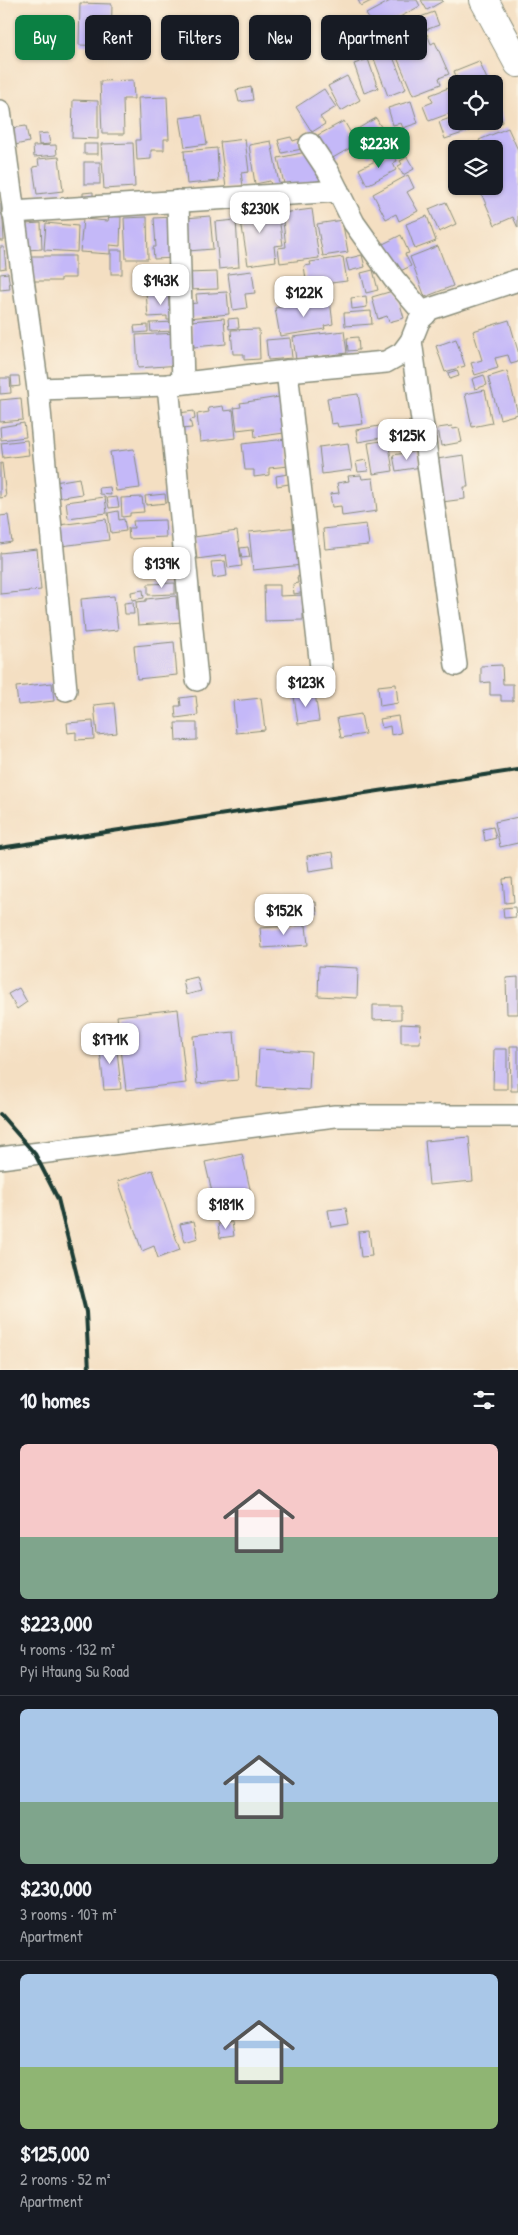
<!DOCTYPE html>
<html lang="en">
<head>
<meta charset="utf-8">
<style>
  body { margin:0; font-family:"Patrick Hand",sans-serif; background:#242831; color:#f1f3f6; height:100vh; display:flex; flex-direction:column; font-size:19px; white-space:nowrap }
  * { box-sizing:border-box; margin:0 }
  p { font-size:16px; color:#9ea1a6 }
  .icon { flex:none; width:28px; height:28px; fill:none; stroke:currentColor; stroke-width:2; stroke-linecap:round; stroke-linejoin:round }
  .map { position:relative; height:1370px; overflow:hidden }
  .sheet { display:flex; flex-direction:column; background:#171b24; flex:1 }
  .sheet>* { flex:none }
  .hud { position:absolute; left:15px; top:15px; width:489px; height:45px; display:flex; gap:10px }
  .controls { position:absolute; left:448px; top:75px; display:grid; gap:10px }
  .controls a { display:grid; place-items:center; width:55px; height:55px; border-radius:8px; background:#171b24; box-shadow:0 1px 4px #0004; font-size:25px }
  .price { position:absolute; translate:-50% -42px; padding:0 11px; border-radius:10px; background:#fff; color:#222; font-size:16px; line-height:32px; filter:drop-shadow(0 1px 2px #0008) }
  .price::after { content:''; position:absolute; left:50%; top:30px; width:15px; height:11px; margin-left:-8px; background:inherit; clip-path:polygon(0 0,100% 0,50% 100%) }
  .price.active { background:#0b8043; color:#fff }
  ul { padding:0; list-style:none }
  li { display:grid; align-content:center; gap:10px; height:265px; padding:0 20px }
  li+li { border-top:1px solid #363941 }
  li span { display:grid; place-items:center; height:155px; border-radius:8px; color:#555 }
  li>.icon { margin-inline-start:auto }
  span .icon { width:90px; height:90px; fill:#fffc; stroke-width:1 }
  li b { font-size:21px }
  h2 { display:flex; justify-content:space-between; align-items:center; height:60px; padding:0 20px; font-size:21px }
  .chip { padding:0 18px; border-radius:8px; background:#171b24; box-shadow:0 1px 4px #0004; font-size:18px; line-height:45px }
  .chip.active { background:#0b8043; color:#fff }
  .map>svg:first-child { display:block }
</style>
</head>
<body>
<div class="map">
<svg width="518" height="1370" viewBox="0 0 518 1370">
  <rect width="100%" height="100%" fill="#fcf5e5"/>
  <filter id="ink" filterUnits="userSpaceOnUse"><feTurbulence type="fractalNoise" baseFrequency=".02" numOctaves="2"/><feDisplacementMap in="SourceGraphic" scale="10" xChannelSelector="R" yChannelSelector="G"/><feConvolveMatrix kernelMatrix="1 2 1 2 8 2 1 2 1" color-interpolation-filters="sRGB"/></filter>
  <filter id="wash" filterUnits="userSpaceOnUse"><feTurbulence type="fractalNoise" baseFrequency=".0096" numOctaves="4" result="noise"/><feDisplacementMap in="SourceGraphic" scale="20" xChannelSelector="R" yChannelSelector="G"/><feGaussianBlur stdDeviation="1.12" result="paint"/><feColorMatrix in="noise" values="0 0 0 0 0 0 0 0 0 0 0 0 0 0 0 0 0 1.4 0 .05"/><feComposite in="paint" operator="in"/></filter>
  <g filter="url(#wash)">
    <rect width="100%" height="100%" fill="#f4dfc2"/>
    <g id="blocks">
      <g fill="#c4b8f8">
        <polygon points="358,0 373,0 361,6"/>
        <polygon points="392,0 417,0 420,6 376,30 366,14"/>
        <polygon points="421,0 442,0 443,1 427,10"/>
        <polygon points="80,3 112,4 111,46 79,45"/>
        <polygon points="434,12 439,25 420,32 415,19"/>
        <polygon points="411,19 418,34 394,44 388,28"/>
        <polygon points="427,34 431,44 435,42 449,74 439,78 441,84 413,95 393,48"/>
        <polygon points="391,52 406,89 388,96 374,59"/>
        <polygon points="368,59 378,88 364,93 354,64"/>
        <polygon points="479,61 489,84 465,84 463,79 458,81 454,71"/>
        <polygon points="347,76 360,100 341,111 328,86"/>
        <polygon points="133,80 134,99 123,99 124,134 102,134 100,81"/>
        <polygon points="456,85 456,111 429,121 423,106 433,102 430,95"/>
        <polygon points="251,87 253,100 239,102 236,90"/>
        <polygon points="324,89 336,107 320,117 325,124 312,132 296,107"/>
        <polygon points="167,97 169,139 164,139 164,150 151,150 151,159 137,160 136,140 140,140 138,98"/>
        <polygon points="73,100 98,101 98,139 72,138"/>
        <polygon points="411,101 418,123 403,128 401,123 393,125 388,108"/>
        <polygon points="494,103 496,103 503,122 485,129 482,121 494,121"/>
        <polygon points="202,115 207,144 185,147 180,118"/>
        <polygon points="456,116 456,121 479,121 481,127 445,139 439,122"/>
        <polygon points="376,118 390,143 368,156 354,131"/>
        <polygon points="344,121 357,144 331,159 318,135"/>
        <polygon points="26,126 29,142 15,145 12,128"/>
        <polygon points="508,128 518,150 518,228 513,217 495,225 478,186 494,186 494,149 483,149 479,140"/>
        <polygon points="48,133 50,144 39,145 38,134"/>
        <polygon points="291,137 293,141 299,139 302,149 282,153 278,140"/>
        <polygon points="245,139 249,172 241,173 243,186 226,188 220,142"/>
        <polygon points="271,141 280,189 272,191 270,181 255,184 249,145"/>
        <polygon points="133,143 135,187 104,189 101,144"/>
        <rect x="84" y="144" width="14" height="10"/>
        <polygon points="56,145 57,155 34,157 33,146"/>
        <polygon points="217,148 219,181 187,184 184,151"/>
        <polygon points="311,151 322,180 285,188 278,158"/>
        <polygon points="393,152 397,161 393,163 396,170 367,185 359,169"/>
        <polygon points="59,157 63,191 37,194 33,167 39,166 38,159"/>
        <polygon points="407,157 414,169 403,175 398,166 402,164 400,161"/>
        <rect x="84" y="162" width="16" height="22"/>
        <polygon points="408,175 414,188 407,192 418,211 399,221 396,214 386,219 373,194"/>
        <polygon points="93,192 93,203 83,203 83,193"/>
        <polygon points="446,202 456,224 439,232 429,209"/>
        <polygon points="2,203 4,241 0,241 0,204"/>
        <polygon points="266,204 269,219 279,218 283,245 274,246 276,261 248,265 239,208"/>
        <polygon points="312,209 319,258 280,263 278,248 286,247 282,213"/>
        <polygon points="109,216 121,217 120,246 110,245 110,254 80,252 83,219 108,221"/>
        <polygon points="210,216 213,249 188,251 185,218"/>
        <polygon points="427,216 436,241 415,249 406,224"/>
        <polygon points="147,217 148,259 126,259 124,218"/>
        <polygon points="173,217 176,258 154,259 153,247 156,247 154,218"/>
        <polygon points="236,220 239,267 219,269 215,222"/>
        <polygon points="342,220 348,252 323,256 317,224"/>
        <polygon points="41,223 42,249 27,250 25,224"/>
        <polygon points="46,223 78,226 77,252 44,250"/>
        <polygon points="401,235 409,253 405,254 411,266 396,273 383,244"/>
        <polygon points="438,246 453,286 425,297 410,257"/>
        <polygon points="0,247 4,247 6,268 0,269"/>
        <rect x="111" y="250" width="11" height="24"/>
        <polygon points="362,255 365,267 349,271 346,259"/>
        <polygon points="31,256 75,256 75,278 61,278 61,281 31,281"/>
        <polygon points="343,257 347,281 307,286 304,266 311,265 310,262"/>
        <polygon points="373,270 378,290 366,293 361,273"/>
        <polygon points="252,271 255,293 245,294 247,308 233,310 228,274"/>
        <polygon points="173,272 174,286 141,289 140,274"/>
        <polygon points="217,272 218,289 187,290 186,273"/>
        <polygon points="8,273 10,289 0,290 0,274"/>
        <polygon points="396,290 404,318 389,322 387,316 378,319 372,297"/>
        <polygon points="168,291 169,306 177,306 178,320 167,320 167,316 148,317 146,292"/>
        <polygon points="227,292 229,314 189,318 188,304 197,303 196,294"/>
        <polygon points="366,296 367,307 352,309 351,298"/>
        <polygon points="330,300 333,324 324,326 325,329 280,336 275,308"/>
        <polygon points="371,311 372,324 345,326 344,313"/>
        <polygon points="224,318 226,344 194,347 191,321"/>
        <polygon points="238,318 239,328 229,329 228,319"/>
        <polygon points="509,320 518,351 518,362 511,364 508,355 495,358 498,368 475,375 471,363 482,360 473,331"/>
        <polygon points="177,322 177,331 151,332 150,323"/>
        <polygon points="148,325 148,332 135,333 134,326"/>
        <polygon points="259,329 260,359 244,360 244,354 233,354 231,330"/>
        <polygon points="344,331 347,353 296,360 293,337"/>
        <polygon points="178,333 180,365 138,368 136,335"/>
        <polygon points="358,337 359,350 348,351 347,338"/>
        <polygon points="290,338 292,358 268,360 266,340"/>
        <polygon points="456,339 465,366 445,372 436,346"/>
        <polygon points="457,370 459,376 450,379 448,373"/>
        <polygon points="507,371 518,414 500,419 488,377"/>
        <polygon points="484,375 487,385 475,389 472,379"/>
        <polygon points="11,376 19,376 20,386 12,387"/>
        <polygon points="0,378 10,378 11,393 0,394"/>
        <polygon points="485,390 492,423 472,427 465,394"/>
        <polygon points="358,394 363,424 338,427 337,423 331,424 327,398"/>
        <polygon points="279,397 284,433 255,437 254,428 237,430 234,408 241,407 240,403"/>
        <polygon points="21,398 23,420 0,422 0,400"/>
        <polygon points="223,406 224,411 233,410 236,438 200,442 197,414 209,412 208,408"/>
        <polygon points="194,411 195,419 190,420 192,428 181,429 179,413"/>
        <polygon points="411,421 415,445 392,448 388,425"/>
        <polygon points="24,423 26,437 1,440 0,427"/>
        <polygon points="385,425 387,437 358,442 356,430"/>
        <polygon points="452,426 453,429 459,428 462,442 441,446 438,428"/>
        <polygon points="286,439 289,466 269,468 269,475 254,477 254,470 245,470 242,444"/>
        <polygon points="27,440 29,455 3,458 1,443"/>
        <polygon points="388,440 393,471 373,474 368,443"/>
        <polygon points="348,443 352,470 322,474 319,447"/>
        <polygon points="134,449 140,488 116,491 110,452"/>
        <polygon points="418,451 421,467 396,471 393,455"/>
        <polygon points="464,455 468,487 464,487 465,499 442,502 437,459"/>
        <polygon points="366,460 368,471 358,472 356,462"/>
        <polygon points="2,463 6,497 0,498 0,464"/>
        <polygon points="288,474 289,484 277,486 276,476"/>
        <polygon points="361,475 362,479 373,478 377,511 342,516 341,506 332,507 330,494 339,493 337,483 349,481 348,476"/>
        <polygon points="79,478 82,494 57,498 55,482"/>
        <polygon points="110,487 111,495 100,494 99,488"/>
        <polygon points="165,494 166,503 146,505 145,496"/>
        <polygon points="105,497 107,513 68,518 66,502"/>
        <polygon points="117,497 119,507 109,508 107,498"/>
        <polygon points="142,497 144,512 130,513 130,516 122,517 121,498"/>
        <polygon points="118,511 119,520 124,519 126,531 111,533 108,513"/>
        <polygon points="8,515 12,542 0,544 0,516"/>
        <polygon points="106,519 109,540 61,546 59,525"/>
        <polygon points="165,520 166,537 129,539 128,528 134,528 133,521"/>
        <polygon points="366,524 369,545 325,549 323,529"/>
        <polygon points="299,527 303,565 253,570 249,532"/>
        <polygon points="237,531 242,566 228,568 226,555 197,559 194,537"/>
        <polygon points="248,547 250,557 242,558 240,548"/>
        <polygon points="37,549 41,590 0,594 0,553"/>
        <polygon points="225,561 227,576 213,578 211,562"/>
        <polygon points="304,576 306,592 294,594 293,584 298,583 297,577"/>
        <polygon points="175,583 175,594 148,595 148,584"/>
        <polygon points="264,585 280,585 280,596 303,595 303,620 265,621"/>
        <polygon points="143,590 144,598 132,600 131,592"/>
        <polygon points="114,596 118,630 84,633 81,599"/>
        <polygon points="176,596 177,609 182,609 183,622 138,625 136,602 146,601 146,599"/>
        <polygon points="133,602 134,614 125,614 124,603"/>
        <polygon points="174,642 177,675 137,679 134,646"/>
        <polygon points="502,665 503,684 513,684 513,701 501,701 501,695 490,695 490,682 481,683 481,666"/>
        <polygon points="52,683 54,701 18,705 16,687"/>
        <polygon points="396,684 398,703 380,706 378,686"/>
        <polygon points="315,693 319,721 298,724 294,696"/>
        <polygon points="196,696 198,715 176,718 175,706 181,706 180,698"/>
        <polygon points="261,698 265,730 236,733 233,701"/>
        <polygon points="114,703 117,733 97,735 94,705"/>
        <polygon points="361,714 365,734 341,738 337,718"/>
        <polygon points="398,716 401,733 391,735 390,726 382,728 380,719"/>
        <polygon points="93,721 94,739 76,740 76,732 68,733 67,723"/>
        <polygon points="175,723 197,723 197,740 176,741"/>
        <polygon points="518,817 518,843 500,847 495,822"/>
        <polygon points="493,827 496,838 485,841 483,829"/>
        <polygon points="333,852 335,867 309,871 307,856"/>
        <polygon points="512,878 514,902 505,903 503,879"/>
        <polygon points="316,902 317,914 300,915 299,903"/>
        <polygon points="515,907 516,917 504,918 503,908"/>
        <polygon points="306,925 308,945 262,948 260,928"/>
        <polygon points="319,966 358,968 357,998 318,996"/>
        <polygon points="197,977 201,991 186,995 183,980"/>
        <polygon points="518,977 518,1014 507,1014 506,978"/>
        <polygon points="19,988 27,1002 17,1009 8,994"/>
        <polygon points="373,1005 401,1005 401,1019 373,1020"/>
        <polygon points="178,1009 186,1083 126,1090 117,1016"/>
        <polygon points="401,1024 421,1025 420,1043 401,1043"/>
        <polygon points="234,1032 238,1080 197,1084 193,1036"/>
        <polygon points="116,1040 121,1089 104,1090 99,1041"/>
        <polygon points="510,1046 518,1046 518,1091 511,1091"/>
        <polygon points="259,1049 311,1052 309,1090 257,1087"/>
        <polygon points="494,1049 507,1049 507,1089 493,1089"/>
        <polygon points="469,1137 473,1181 429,1185 425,1141"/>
        <polygon points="242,1154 251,1193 214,1201 205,1162"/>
        <polygon points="153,1170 180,1250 158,1258 154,1246 142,1251 118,1181"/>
        <polygon points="346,1208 349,1224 331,1227 328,1210"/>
        <polygon points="194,1221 198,1238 185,1242 180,1224"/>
        <polygon points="232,1222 234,1236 220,1238 218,1224"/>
        <polygon points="369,1231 372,1256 361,1257 358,1232"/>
      </g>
    </g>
  </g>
  <g filter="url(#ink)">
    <use href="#blocks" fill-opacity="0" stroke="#8a8e7b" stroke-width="1"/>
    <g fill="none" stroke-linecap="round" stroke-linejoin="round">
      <defs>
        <g id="street">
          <polyline points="0,111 38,389"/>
          <polyline points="310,144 328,171 354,223 394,279 425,315"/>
          <polyline points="178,201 183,383"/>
          <polyline points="13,212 338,191"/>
          <polyline points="411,341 456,665"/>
          <polyline points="287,371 321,667"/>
          <polyline points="168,385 197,680"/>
          <polyline points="66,690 38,389 168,385 287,371 386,362 402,353 411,341 419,321 430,309 518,280"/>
          <polyline points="0,1158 335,1116 518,1116"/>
        </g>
        <polyline id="highway" points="484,0 518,63"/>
      </defs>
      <use href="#street" stroke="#8a8e7b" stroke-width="24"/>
      <use href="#highway" stroke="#8a8e7b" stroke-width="30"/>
      <use href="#street" stroke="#fff" stroke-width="21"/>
      <use href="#highway" stroke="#fff" stroke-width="28"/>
      <g stroke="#1f3d34" stroke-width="4">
        <polyline points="0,848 518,770"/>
        <polyline points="0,1114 35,1154 58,1199 86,1312 89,1370"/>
      </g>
    </g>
  </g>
</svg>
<div class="controls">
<a><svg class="icon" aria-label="locate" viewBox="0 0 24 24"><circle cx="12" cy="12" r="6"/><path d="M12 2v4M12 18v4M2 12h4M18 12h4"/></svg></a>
<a><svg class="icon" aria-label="layers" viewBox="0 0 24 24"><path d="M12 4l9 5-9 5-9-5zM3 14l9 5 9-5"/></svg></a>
</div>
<b class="price active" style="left:379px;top:169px">$223K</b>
<b class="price" style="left:260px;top:234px">$230K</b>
<b class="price" style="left:161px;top:306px">$143K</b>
<b class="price" style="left:304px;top:318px">$122K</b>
<b class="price" style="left:407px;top:461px">$125K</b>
<b class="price" style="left:162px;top:589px">$139K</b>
<b class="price" style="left:306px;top:708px">$123K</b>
<b class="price" style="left:284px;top:936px">$152K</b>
<b class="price" style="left:110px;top:1065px">$171K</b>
<b class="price" style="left:226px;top:1230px">$181K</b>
<div class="hud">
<a class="chip active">Buy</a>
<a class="chip">Rent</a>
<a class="chip">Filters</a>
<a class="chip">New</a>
<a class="chip">Apartment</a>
</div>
</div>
<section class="sheet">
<h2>10 homes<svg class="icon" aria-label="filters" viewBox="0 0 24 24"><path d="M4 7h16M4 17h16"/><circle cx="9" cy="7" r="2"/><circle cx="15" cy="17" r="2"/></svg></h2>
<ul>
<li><span style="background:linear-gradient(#f6c9c9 60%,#7fa58c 0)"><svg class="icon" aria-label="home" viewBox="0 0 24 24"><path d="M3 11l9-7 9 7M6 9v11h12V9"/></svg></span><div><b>$223,000</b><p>4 rooms · 132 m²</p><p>Pyi Htaung Su Road</p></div></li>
<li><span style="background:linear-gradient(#a9c7e8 60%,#7fa58c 0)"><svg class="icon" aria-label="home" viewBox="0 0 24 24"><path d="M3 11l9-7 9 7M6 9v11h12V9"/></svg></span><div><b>$230,000</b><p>3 rooms · 107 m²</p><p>Apartment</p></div></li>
<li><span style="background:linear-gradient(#a9c7e8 60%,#8fb573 0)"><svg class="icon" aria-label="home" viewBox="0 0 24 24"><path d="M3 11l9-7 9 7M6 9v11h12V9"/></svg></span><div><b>$125,000</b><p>2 rooms · 52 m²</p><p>Apartment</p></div></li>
</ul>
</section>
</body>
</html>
